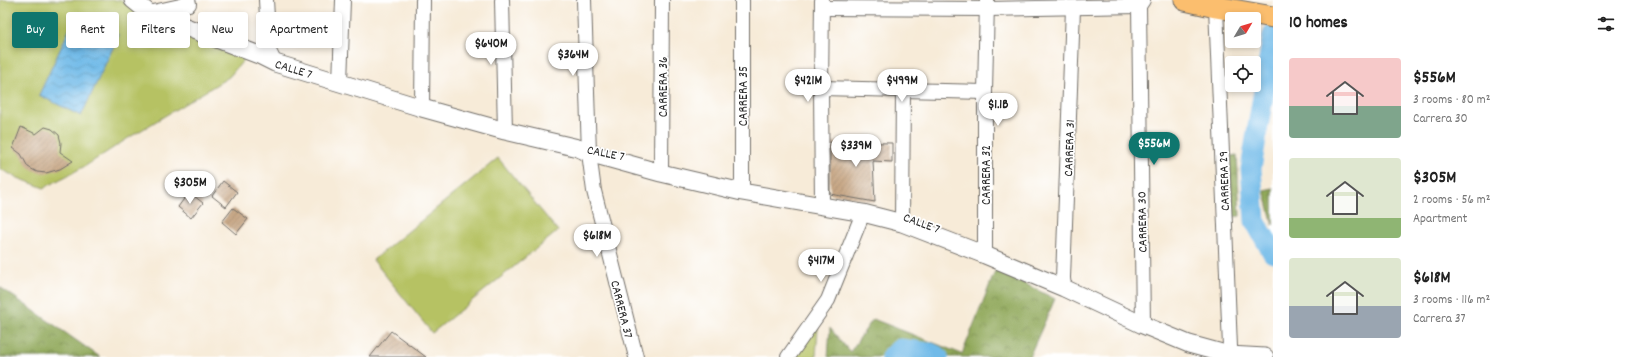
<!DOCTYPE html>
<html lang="en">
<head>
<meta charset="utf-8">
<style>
  body { margin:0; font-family:Dekko,sans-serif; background:#f2f2f2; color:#222; height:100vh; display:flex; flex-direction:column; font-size:15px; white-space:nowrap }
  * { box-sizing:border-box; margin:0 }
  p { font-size:13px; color:#767676 }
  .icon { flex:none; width:22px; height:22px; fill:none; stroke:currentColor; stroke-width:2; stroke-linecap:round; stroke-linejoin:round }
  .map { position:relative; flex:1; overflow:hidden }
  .details { display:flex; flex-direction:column; background:#fff; width:360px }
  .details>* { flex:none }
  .guide { position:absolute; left:12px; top:12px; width:380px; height:36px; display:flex; gap:8px }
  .needle { width:26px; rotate:52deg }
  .tools { position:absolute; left:1225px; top:12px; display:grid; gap:8px }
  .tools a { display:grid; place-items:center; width:36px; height:36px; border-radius:4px; background:#fff; box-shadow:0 2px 6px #0003; font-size:20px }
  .price { position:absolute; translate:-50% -34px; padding:0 9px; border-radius:14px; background:#fff; color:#222; font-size:13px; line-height:26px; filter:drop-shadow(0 1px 2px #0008) }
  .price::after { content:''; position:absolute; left:50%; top:24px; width:12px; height:9px; margin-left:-6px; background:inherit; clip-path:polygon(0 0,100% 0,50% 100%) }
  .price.current { background:#0f766e; color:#fff }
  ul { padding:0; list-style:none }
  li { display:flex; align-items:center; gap:12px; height:100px; padding:0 16px }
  li span { display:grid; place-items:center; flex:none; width:112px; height:80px; border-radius:4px; color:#555 }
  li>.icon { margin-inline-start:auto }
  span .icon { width:48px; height:48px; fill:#fffc; stroke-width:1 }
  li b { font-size:17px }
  h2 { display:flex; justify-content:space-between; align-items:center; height:48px; padding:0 16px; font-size:17px }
  .pill { padding:0 14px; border-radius:4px; background:#fff; box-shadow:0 2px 6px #0003; font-size:14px; line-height:36px }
  .pill.current { background:#0f766e; color:#fff }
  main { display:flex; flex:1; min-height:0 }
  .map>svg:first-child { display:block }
</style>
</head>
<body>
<main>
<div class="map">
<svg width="1273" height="357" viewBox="0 0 1273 357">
  <defs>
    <pattern id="forest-crowns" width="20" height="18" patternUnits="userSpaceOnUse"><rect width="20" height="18" fill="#90a85a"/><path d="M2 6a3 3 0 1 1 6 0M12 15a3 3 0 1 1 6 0" fill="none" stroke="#76894b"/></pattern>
    <pattern id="water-waves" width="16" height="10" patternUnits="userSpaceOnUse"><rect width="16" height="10" fill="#6fbae8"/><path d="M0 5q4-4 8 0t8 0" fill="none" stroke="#5b97bc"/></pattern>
    <pattern id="building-hatch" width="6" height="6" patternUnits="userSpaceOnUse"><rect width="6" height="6" fill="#c3a07c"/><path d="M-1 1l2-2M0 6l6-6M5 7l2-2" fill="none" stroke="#9f8366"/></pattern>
  </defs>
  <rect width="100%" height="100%" fill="#fff"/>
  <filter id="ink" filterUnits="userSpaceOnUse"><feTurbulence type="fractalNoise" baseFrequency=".025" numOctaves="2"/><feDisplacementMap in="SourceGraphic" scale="8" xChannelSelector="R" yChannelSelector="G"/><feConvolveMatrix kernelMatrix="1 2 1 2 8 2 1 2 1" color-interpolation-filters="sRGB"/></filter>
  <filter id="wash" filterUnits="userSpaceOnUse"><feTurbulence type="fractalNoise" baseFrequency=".012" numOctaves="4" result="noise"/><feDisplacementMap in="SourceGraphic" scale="16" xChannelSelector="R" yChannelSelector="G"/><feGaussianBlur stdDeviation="0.9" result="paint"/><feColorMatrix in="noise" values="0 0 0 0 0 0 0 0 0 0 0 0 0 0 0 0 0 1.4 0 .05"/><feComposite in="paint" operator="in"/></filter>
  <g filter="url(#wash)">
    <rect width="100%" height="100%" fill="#f7ebd8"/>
    <g fill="#b6c264" stroke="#707648">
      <polygon points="0,0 120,0 247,56 229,77 130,137 87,165 44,188 18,178 0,169"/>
      <polygon points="498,158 558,231 432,333 373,260"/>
      <polygon points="814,327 818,328 816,357 794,357"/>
    </g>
    <g fill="url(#forest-crowns)" stroke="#5e6a42">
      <polygon points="1237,155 1240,216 1232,217 1228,156"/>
      <polygon points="1273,188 1273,225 1264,190"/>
      <polygon points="996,269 1055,299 1029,357 828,357 830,328 850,352 873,319 962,354"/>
      <polygon points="0,287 100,357 0,357"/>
    </g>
    <polygon fill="url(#water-waves)" stroke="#4d728a" points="76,15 119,35 81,116 39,95"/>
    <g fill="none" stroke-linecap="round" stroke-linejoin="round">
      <g stroke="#6fbae8" stroke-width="21">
        <polyline points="1273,35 1251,169 1255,221 1273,253"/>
        <polyline points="891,357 900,349 930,353 938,357"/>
      </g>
    </g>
    <g id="blocks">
      <g fill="url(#building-hatch)">
        <polygon points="21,127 36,134 45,127 52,129 59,135 61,143 60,152 73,161 60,169 46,173 37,172 28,167 21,154 13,148"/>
        <polygon points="830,142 892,143 892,162 873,161 875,202 830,194"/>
        <polygon points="223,181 237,192 226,207 212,196"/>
        <polygon points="189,192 203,203 191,218 178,207"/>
        <polygon points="233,208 248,219 236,234 222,222"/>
        <polygon points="391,331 426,357 370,357"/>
      </g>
    </g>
  </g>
  <g filter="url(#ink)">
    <use href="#blocks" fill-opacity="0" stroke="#726e68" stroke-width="1"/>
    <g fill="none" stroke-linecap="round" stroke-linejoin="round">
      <defs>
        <g id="minor">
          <polyline points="266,0 269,51 275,63"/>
          <polyline points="502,0 505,131"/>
          <polyline points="584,0 589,153 594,191 636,357"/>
          <polyline points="742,0 742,192"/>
          <polyline points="822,0 821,88 822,205"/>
          <polyline points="1143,0 1139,6 1143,325"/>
          <polyline points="1216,7 1230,347 1229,355"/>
          <polyline points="822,8 988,9 1139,6"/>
          <polyline points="149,13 189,4 188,0"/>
          <polyline points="340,82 343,0"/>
          <polyline points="821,88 985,92"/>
          <polyline points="422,108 423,0"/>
          <polyline points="661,173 662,0"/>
          <polyline points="902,223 903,90"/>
          <polyline points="985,255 985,92 987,1"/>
          <polyline points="1064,288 1063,278 1073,8"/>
          <polyline points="788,357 828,300 863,213"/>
        </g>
        <polyline id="tertiary" points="133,0 149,13 259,55 275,63 422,108 505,131 578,148 589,153 661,173 742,192 863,213 902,223 985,255 1064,288 1143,325 1189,344 1229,355 1265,357"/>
        <polyline id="primary" points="1185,0 1216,7 1273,17"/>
      </defs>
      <use href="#minor" stroke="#726e68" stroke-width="16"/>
      <use href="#tertiary" stroke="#726e68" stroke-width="19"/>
      <use href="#primary" stroke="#726e68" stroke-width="23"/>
      <use href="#minor" stroke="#fff" stroke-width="14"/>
      <use href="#tertiary" stroke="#fff" stroke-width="17"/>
      <use href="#primary" stroke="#fbbe6e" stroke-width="21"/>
    </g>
  </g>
  <g text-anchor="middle" stroke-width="3.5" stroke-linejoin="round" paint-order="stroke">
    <g font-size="13" fill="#2b2b2b" stroke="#fff">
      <text transform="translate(294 68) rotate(17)" y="5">CALLE 7</text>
      <text transform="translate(662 87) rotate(-90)" y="5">CARRERA 36</text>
      <text transform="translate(742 96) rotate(-90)" y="5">CARRERA 35</text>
      <text transform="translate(1068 148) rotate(-88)" y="5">CARRERA 31</text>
      <text transform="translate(606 152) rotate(11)" y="5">CALLE 7</text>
      <text transform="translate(985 175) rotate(-90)" y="5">CARRERA 32</text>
      <text transform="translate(1223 181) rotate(-92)" y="5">CARRERA 29</text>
      <text transform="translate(922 222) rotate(20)" y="5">CALLE 7</text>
      <text transform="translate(1141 222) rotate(-91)" y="5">CARRERA 30</text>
      <text transform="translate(623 309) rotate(76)" y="5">CARRERA 37</text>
    </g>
  </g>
</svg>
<div class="tools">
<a><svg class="needle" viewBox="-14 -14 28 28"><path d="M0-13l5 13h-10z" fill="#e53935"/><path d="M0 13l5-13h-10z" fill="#767676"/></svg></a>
<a><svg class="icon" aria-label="locate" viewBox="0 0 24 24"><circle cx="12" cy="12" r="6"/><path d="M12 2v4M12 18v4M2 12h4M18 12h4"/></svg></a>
</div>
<b class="price" style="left:491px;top:66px">$640M</b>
<b class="price" style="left:573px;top:77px">$364M</b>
<b class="price" style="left:808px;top:103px">$421M</b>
<b class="price" style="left:902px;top:103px">$499M</b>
<b class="price" style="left:998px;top:127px">$1.1B</b>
<b class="price current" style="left:1154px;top:166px">$556M</b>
<b class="price" style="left:856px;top:168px">$339M</b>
<b class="price" style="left:190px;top:205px">$305M</b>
<b class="price" style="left:597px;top:258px">$618M</b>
<b class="price" style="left:821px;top:283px">$417M</b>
<div class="guide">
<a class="pill current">Buy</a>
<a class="pill">Rent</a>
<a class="pill">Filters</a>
<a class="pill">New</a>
<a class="pill">Apartment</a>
</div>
</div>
<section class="details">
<h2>10 homes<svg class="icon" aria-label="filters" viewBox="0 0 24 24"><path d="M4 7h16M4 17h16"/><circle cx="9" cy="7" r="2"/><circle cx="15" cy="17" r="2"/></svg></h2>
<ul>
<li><span style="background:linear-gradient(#f6c9c9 60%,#7fa58c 0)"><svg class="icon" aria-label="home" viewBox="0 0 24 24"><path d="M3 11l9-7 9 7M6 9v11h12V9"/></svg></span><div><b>$556M</b><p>3 rooms · 80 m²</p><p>Carrera 30</p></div></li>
<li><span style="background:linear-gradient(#dfe7d0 75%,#8fb573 0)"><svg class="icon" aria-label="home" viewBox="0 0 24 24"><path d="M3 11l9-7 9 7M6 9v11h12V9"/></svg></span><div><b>$305M</b><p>2 rooms · 56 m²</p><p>Apartment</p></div></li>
<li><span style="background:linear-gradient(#dfe7d0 60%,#9aa5b1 0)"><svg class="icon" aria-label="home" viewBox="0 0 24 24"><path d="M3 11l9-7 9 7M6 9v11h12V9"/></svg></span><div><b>$618M</b><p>3 rooms · 116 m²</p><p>Carrera 37</p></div></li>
</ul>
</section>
</main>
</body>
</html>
